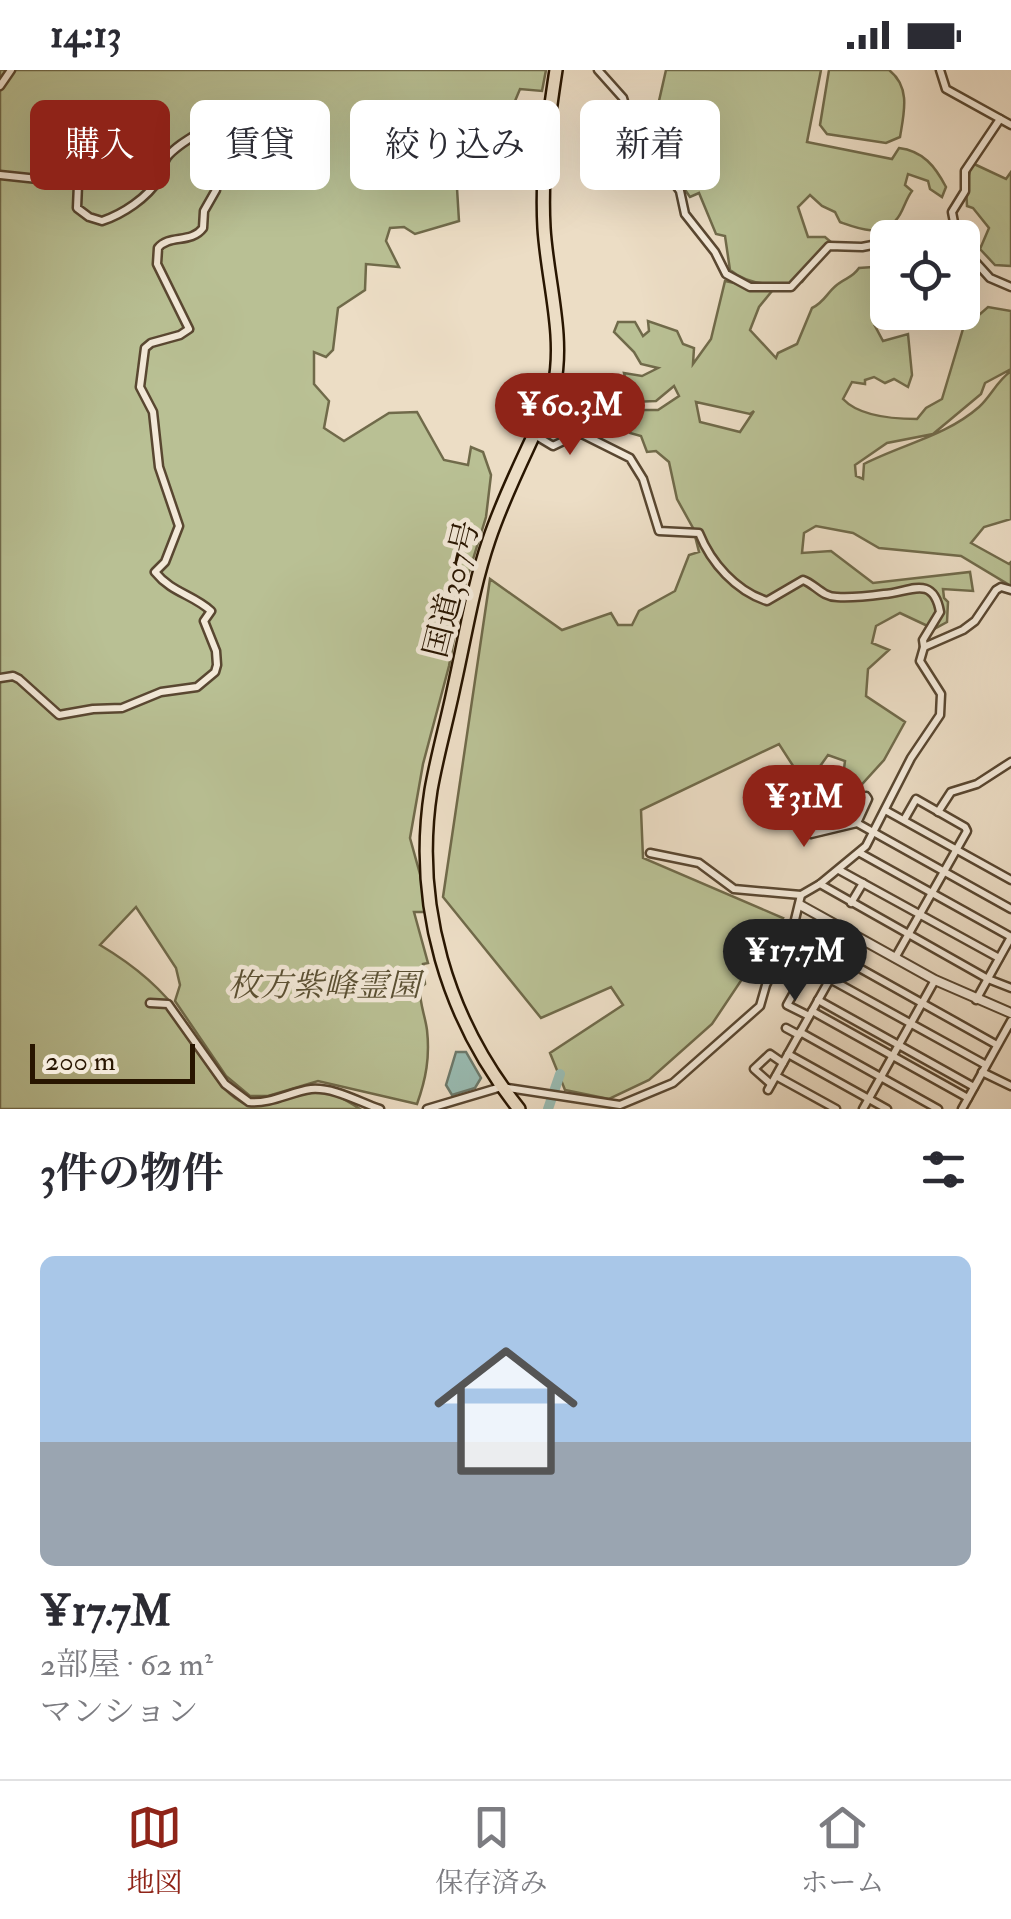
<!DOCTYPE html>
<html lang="ja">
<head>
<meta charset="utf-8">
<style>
  body { margin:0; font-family:"IM FELL Double Pica","Noto Serif JP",serif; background:#f7f7f7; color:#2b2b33; height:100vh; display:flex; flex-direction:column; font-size:38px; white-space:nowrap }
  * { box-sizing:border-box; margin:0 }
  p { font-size:32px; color:#7c7c81 }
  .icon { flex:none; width:55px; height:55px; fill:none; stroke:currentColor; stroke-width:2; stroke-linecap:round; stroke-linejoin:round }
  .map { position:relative; height:1039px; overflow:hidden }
  .drawer { display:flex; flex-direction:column; background:#fff; flex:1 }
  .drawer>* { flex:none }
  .top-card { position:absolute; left:30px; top:30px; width:952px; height:90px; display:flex; gap:20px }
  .buttons { position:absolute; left:870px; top:150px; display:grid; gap:20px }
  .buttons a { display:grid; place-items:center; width:110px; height:110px; border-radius:15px; background:#fff; box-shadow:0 10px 40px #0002; font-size:50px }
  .scale { position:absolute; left:30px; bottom:25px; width:165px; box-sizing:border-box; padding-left:10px; border:5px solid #281500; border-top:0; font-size:28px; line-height:35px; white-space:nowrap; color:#281500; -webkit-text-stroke:8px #f3e9d9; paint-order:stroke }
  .price { position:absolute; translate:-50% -85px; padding:0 22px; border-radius:35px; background:#8f2418; color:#fff; font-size:32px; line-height:65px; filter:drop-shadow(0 2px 5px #0008) }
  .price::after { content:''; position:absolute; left:50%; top:60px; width:30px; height:22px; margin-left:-15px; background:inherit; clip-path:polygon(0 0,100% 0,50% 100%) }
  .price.selected { background:#222; color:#fff }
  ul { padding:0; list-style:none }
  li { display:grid; align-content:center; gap:20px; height:530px; padding:0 40px }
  li span { display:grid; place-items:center; height:310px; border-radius:15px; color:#555 }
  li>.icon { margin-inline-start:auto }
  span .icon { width:180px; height:180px; fill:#fffc; stroke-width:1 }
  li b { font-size:42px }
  h2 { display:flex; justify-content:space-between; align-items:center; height:120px; padding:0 40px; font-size:42px }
  .tag { padding:0 35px; border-radius:15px; background:#fff; box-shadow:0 10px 40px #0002; font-size:35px; line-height:90px }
  .tag.selected { background:#8f2418; color:#fff }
  .status { display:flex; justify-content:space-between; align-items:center; height:70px; padding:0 50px; background:#fff; direction:ltr }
  .status svg { height:28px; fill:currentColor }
  .menu { display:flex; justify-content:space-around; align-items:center; height:140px; border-top:2px solid #e1e1e2; background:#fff; font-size:28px; color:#7c7c81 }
  .menu a { display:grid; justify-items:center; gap:5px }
  .menu .selected { color:#8f2418 }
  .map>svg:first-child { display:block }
</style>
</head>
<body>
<div class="status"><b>14:13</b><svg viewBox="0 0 49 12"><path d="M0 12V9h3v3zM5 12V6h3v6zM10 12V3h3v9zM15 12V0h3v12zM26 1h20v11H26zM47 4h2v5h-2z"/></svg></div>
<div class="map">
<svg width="1011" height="1039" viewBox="0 0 1011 1039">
  <rect width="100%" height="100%" fill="#ecddc5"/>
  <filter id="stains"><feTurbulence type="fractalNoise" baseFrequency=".002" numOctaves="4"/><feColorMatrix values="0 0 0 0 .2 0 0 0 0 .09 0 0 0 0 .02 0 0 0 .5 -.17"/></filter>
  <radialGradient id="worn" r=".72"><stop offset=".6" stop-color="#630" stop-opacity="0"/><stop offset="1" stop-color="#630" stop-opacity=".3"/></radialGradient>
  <g fill="#b9c094" stroke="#706a4a" stroke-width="2.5" fill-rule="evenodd">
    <path d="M0,0H546L542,21L520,19L500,67L448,73L437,96L456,102L459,151L415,164L404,157L390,158L386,171L399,197L366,194L365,220L338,238L333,280L326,287L314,282V314L329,331L324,358L344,371L389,343L417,342L444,390L468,395L471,377L483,382L491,405L486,447L462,525L449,596L423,694L410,768L423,815L425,842H414L428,893L423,894L425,914L420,918C419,932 425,945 427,960C430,987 426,1009 417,1034L318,1011L268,1026H250L226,1006L175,931L180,915L176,898L136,837L100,875C132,894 164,919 185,952C202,980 212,1016 243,1033C264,1039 294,1022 317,1021C332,1021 348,1031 360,1039H0Z"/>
    <path d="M666,0H821L807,72L892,89L899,78C923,81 935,96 946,117L942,127L930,119L928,111L908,104L905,115L912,121C905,130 903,143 896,150C881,168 857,158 840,152L835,142L822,136L810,125L798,137L808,167H825L832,173L802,212C775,215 751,217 730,200L725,166L716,164L699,123L690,127C677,110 675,98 679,78L659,74L654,53Z"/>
    <path d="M829,0H889C911,17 904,43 900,67L886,73L827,64L820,55Z"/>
    <polygon points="972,93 1006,109 1011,102 1011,196 995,195 980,179 989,158 973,138 967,136 966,116"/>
    <path d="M887,196L888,242L930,243L919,250L875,256L883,271L908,264L912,305L908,317L894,309L885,313L874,307L865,310V314L852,312L843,329C859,346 894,349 917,349L926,338L942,329L963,259L988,237L1011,241V299L985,313L981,324L933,364L887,373L855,395L856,406L863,409L864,394C903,374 946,366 979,337C991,326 997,311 1011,301V449L984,457L971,473L1009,494L1011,492V516L961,486L879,478L853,463L816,456L804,463L802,483L831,481L873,513L970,502L973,521L943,519L944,528L948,532L947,552L934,559L900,543L876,556L872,573L889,580L868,599L866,626L905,652L884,690L854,723L842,714L845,691L828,685L818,699L797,702L779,674L641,740L643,788L783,848L712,954L649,1010L609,1029L565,1020L550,983L623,935L611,917L541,948L443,827L490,509L562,560L611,543L618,555H632L639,541L675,521L689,485L699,482L693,458L677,429L669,392L656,381L647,382L641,366L630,363L626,354L631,340H658L679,326L674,316L656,331L631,332L624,303L642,306L658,298L641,294L634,282L614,262L618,252H635L643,266L649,261L648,251L677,261L683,274L694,278L693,294L711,269L725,211L772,221L759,237L750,260L776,288L778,283L797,274L812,238C825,232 827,222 838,214C847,207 852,208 859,198ZM696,332L750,344L754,341L740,362L700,352Z"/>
  </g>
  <polygon fill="#99bcb3" stroke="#6c796b" stroke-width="2.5" points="456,982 466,982 481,1008 475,1018 452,1025 446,1015"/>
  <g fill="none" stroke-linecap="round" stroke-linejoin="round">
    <polyline stroke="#99bcb3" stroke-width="10" points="548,1039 560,1004"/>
    <defs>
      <g id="minor">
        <polyline points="598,0 623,28 630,51 636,56 650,57 654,63 655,86 680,121 685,144 715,182 726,204 750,217 791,217 829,176 862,177 888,172"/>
        <polyline points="940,0 946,19 1011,55"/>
        <polyline points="0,16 11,0"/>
        <path d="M0,105L38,109L64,94L69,96L78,114L77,138L89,147L102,151C123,144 147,128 159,109C163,102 162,94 167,87C179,72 203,62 218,50L224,49L232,57V67L218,89L216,120L204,141L203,158C191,174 169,164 158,178L157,194L189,259L180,265L151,273L145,278L140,317L153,342L159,397L179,456L165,492L155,502C172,523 192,524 211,541L204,551L216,581L217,595L215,602L197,617L161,622L122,638L93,639L59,645L19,609L13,606L0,608"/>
        <polyline points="906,168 910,168"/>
        <polyline points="957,168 952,142 965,121 965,101 1000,49"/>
        <polyline points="962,177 990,208 1011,217"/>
        <polyline points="924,577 963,560 975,551 996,520 1001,517 1011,520"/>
        <polyline points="786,723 811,764 857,753 1011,839"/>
        <polyline points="885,740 1011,810"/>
        <polyline points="938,742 951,722 977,714 1011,692"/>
        <polyline points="821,761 816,737 866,726 868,729 857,753"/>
        <polyline points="650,783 699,793 734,819 801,825"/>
        <polyline points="860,783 1011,867"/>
        <polyline points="839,800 999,888"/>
        <polyline points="820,814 988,909 1011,918"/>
        <polyline points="851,833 863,813"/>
        <polyline points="895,888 967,761 965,757 916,729 904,750"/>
        <polyline points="830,909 986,995"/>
        <polyline points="818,930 974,1017"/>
        <polyline points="976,930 1011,867"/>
        <path d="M150,933L168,934L225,1014L249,1032C271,1034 290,1022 311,1019C334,1017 359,1032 380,1039"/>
        <polyline points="812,941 968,1028"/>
        <polyline points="809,946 787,935 820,876 997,975"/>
        <polyline points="786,958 799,965"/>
        <polyline points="800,962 938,1039"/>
        <polyline points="788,984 887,1039"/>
        <polyline points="982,1002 1011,1016"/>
        <polyline points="776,1006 836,1039"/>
        <polyline points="771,1014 754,999 770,984 783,993"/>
        <polyline points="768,1020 854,866"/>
        <path d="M427,1039L501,1017L620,1035L673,1013L760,936L766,915L792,862L801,825L820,814L866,776L911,688L940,645L941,624L920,591L924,577L923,570L940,542C933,503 908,523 884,524C869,526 851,528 837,527C822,527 815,514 803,510L767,531C736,521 711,493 699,463L659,461L643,409L630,388L580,363L553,376L528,361"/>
        <polyline points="863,1039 935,910"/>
        <polyline points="962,1039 1011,951"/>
      </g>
      <polyline id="tertiary" points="800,835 935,910 1011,943"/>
      <path id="trunk" d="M519,1039C447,949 413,835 431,720C437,686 447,651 454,617C465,568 473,517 489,470C502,431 520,395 537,358C542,345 551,331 554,316C565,266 547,209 544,158C541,105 548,52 556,0"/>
    </defs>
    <use href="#minor" stroke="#594731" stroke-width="11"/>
    <use href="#tertiary" stroke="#594731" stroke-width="12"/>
    <use href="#trunk" stroke="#281500" stroke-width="16"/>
    <use href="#minor" stroke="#f3e9d9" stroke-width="6"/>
    <use href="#tertiary" stroke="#f3e9d9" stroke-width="8"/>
    <use href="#trunk" stroke="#ecddc5" stroke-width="11"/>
  </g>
  <g text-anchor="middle" stroke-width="9" stroke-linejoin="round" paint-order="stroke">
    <g font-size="32" fill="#281500" stroke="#f3e9d9">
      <text transform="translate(451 519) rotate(-76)" y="11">国道307号</text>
    </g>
    <g font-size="32" font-style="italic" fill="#5b5134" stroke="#f3e9d9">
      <text x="324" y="926">枚方紫峰霊園</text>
    </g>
  </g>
  <rect width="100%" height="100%" filter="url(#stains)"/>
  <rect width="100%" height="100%" fill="url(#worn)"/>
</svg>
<div class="buttons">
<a><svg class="icon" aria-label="locate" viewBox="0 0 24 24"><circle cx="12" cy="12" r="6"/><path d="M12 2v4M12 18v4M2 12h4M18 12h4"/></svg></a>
</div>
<div class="scale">200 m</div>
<b class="price" style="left:570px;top:388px">¥60.3M</b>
<b class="price" style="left:804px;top:780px">¥31M</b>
<b class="price selected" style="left:795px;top:934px">¥17.7M</b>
<div class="top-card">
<a class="tag selected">購入</a>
<a class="tag">賃貸</a>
<a class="tag">絞り込み</a>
<a class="tag">新着</a>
</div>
</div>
<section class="drawer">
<h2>3件の物件<svg class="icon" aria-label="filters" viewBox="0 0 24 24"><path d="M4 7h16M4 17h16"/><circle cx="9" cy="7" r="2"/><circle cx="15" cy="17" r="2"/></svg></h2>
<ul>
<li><span style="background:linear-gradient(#a9c7e8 60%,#9aa5b1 0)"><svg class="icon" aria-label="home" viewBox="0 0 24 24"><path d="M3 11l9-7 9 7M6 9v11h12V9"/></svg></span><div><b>¥17.7M</b><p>2部屋 · 62 m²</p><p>マンション</p></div></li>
</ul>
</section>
<nav class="menu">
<a class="selected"><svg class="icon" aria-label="map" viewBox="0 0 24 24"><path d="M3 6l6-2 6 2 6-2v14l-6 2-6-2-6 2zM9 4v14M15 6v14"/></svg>地図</a>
<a><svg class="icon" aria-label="saved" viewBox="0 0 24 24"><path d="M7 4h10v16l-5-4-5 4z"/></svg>保存済み</a>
<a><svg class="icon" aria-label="home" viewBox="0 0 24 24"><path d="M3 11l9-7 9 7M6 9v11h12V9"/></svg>ホーム</a>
</nav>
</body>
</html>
